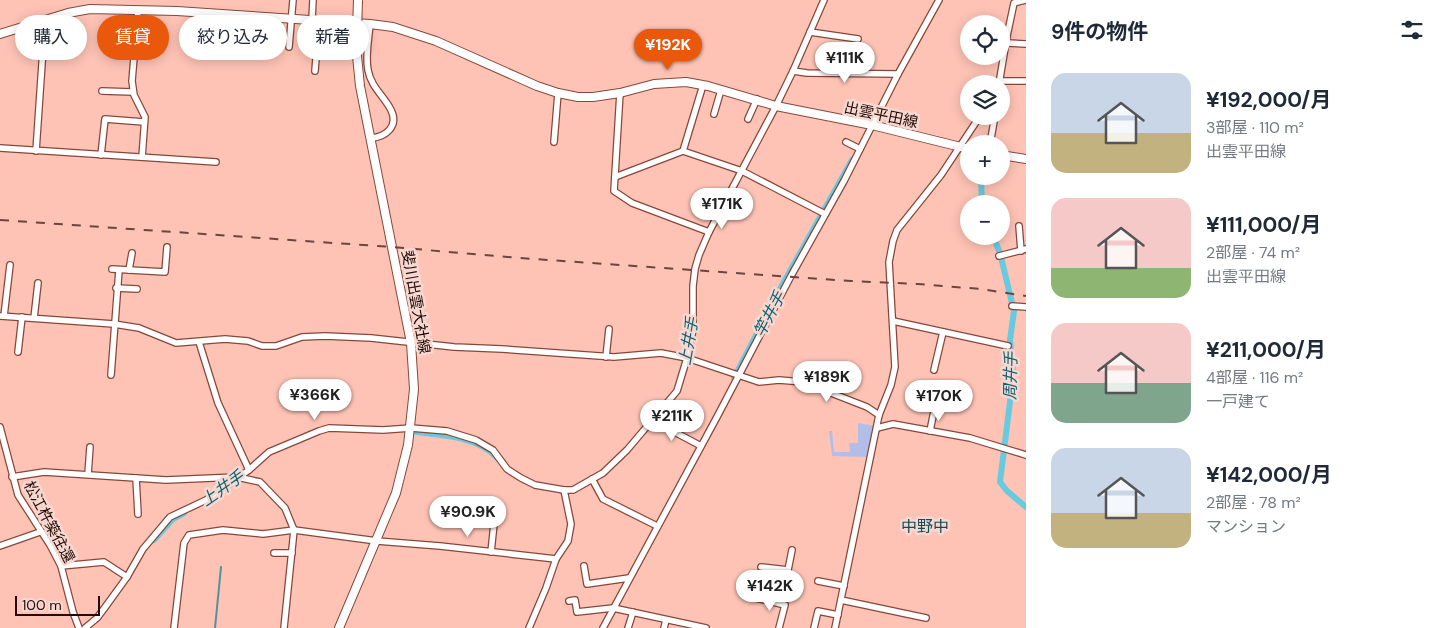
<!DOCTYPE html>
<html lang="ja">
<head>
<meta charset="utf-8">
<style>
  body { margin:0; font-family:"DM Sans","Noto Sans JP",sans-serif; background:#f6f6f7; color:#1f2937; height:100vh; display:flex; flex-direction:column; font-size:19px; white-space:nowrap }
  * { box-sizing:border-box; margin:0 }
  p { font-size:16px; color:#747a83 }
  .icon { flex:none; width:28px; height:28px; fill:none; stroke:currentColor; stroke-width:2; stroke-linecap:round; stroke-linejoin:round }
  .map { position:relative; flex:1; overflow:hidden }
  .drawer { display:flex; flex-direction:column; background:#fff; width:425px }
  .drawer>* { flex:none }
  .guide { position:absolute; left:15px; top:15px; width:475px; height:45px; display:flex; gap:10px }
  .controls { position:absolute; left:960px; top:15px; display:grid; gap:10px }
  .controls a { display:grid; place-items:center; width:50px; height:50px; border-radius:50%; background:#fff; box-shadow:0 2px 12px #0003; font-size:25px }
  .scale { position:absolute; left:15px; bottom:12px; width:85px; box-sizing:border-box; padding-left:5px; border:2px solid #230a06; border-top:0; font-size:14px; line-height:18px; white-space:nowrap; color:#230a06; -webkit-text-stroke:4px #f7d8d1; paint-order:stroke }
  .price { position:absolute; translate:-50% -42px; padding:0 11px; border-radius:18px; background:#fff; color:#222; font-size:16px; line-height:32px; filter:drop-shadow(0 1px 2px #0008) }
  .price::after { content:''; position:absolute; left:50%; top:30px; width:15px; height:11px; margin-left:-8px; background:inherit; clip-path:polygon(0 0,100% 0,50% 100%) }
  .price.current { background:#ea580c; color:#fff }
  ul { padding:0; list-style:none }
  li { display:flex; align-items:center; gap:15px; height:125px; padding:0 25px }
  li span { display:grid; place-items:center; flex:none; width:140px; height:100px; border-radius:15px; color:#555 }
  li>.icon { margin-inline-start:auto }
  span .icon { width:60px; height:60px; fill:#fffc; stroke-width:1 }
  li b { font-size:21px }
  h2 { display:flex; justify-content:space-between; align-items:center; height:60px; padding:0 25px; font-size:21px }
  .chip { padding:0 18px; border-radius:22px; background:#fff; box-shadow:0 2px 12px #0003; font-size:18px; line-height:45px }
  .chip.current { background:#ea580c; color:#fff }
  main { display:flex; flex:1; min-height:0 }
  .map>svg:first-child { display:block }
</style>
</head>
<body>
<main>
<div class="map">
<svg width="1026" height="628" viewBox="0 0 1026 628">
  <rect width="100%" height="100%" fill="#fec3b5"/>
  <polygon fill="#b2bee8" points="858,423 875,426 868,457 832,456 829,431 832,431 834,452 850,452 849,443 858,443"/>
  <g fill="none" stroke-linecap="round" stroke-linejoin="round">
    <polyline stroke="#53909d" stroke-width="2" points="215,628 221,567"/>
    <g stroke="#68cade" stroke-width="6">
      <polyline points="981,176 982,204"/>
      <polyline points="993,236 1000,253 1014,311 1010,340 1013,371 1011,394 1000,482 1007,491 1026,507"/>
      <polyline points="734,378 780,289 852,160"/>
      <path d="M416,432C442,435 478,437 496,457"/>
      <polyline points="154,540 173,519 184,513"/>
    </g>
    <defs>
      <g id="minor">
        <polyline points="138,10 132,81 134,95 145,117 142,157"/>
        <polyline points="312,19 313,0"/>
        <path d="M370,24C369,38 365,55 368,70C371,87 384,96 391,110C399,126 386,137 371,138"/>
        <polyline points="810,32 858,39"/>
        <polyline points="1007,43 1026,44"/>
        <polyline points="289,47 293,0"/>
        <polyline points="315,71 319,20"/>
        <polyline points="793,71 807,73 898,74"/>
        <polyline points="999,84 1007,36 1014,3 1026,0"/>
        <polyline points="1000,84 1001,81 1026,81"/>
        <polyline points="102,91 133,92"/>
        <polyline points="620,93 614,191 632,203 709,232"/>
        <polyline points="714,114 721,90"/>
        <polyline points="748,119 757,99"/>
        <polyline points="554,142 558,93"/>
        <polyline points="846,142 860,149"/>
        <polyline points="990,144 995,116"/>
        <polyline points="0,148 216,162"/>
        <polyline points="36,151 45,20"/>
        <polyline points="683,151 742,171 825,214"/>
        <polyline points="101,155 105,119 144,122"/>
        <polyline points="615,177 683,151 703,85"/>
        <polyline points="1019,226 1021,251"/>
        <polyline points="999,256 1026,249"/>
        <polyline points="112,269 165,272 167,247"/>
        <polyline points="129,270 132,253"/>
        <polyline points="116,288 137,289"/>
        <polyline points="1012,306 1026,307"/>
        <polyline points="0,316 114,324 139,328 176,343 225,339 248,341 262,346 276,346 302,337 325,336 371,338 454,347 502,349 614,357 661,353 687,358 759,382 779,380 803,382 867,407 879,415"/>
        <polyline points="4,316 10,265"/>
        <polyline points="34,318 38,283"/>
        <polyline points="893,321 1008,346"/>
        <polyline points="199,342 218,403 249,470"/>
        <polyline points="18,352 22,317"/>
        <polyline points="606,357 609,329"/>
        <polyline points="934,370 943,332"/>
        <polyline points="111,375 119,270"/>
        <polyline points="652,420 701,446"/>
        <polyline points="0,427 18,495 50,545 61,566 73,612 79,628"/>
        <polyline points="877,428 893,424 970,438 1026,455"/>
        <polyline points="930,431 939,386"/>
        <polyline points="88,474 90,447"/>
        <polyline points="12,477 44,472 166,480 237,477 260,482 285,508 294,530 284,628"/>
        <polyline points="136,478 138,514"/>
        <polyline points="592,479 603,499 657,526"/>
        <polyline points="0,546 40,532"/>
        <polyline points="491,552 496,505"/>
        <polyline points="274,553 292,553"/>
        <polyline points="61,566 104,562 127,577"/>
        <polyline points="584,566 587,584 629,578"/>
        <polyline points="761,567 788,570 792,550"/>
        <polyline points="818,581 844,586"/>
        <polyline points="756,598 785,605 779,628"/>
        <polyline points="841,600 926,618"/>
        <polyline points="569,601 575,600 577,612 613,608 706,628"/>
        <polyline points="85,628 97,618 106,606 127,577 143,549 170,517 206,500 249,470 269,452 319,431 329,428 383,430 411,428 447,431 476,440 493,450 507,469 521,478 535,485 564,490 573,490 603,473 627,450 677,391 687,358 693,330 693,286 695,269 699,255 709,232 776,106 793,71 824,0"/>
        <polyline points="174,628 184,543 189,535 223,530 263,534 294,530 377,541 440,546 556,559"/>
        <polyline points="529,628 546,588 556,559 568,541 571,524 564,490"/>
        <polyline points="603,628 718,415 791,276 844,181 898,74 939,0"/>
        <polyline points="628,628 633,612"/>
        <polyline points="664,628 666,620"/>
        <polyline points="814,628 818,611 838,615"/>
        <polyline points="835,628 879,415 891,385 895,367 889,262 893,241 897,230 941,175 980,116"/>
      </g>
      <g id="major">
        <polyline points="0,34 68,13 90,9 177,11 370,24 393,27 436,41 537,86 558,93 578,97 593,97 620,93 654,84 686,82 708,86 776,106 872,125 969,149"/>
        <polyline points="1001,155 1026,159"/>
        <polyline points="339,628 396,493 408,445 414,389 411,343 360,86 357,56 357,31"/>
      </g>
    </defs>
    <use href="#minor" stroke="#86473a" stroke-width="8"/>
    <use href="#major" stroke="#86473a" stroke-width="10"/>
    <use href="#minor" stroke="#fff" stroke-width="5.5"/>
    <use href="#major" stroke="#fff" stroke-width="8"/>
    <polyline stroke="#6a463e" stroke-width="2" stroke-dasharray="9 9" stroke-linecap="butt" points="0,220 392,247 519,258 851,281 918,284 981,289 1026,296"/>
    <defs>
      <polyline id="major-bridge" points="357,31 358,0"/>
    </defs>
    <use href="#major-bridge" stroke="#86473a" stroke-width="10" stroke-linecap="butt"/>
    <use href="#major-bridge" stroke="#fff" stroke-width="8"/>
  </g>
  <g text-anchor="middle" stroke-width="5" stroke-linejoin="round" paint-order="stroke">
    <g font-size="15" fill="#230a06" stroke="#f7d8d1">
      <text transform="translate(881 115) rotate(12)" y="5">出雲平田線</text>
      <text transform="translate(416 302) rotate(80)" y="5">斐川出雲大社線</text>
      <text transform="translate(49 522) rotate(62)" y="5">松江杵築往還</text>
    </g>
    <g font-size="16" font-style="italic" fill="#0e6170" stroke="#f7d8d1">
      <text transform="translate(769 314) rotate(-62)" y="6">竿井手</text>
      <text transform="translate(688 341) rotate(-80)" y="6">上井手</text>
      <text transform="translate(1010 376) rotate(-89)" y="6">周井手</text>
      <text transform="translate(222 488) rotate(-35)" y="6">上井手</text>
    </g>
    <g font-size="16" fill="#124c57" stroke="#f7d8d1">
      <text x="925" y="532">中野中</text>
    </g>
  </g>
</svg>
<div class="controls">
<a><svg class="icon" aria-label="locate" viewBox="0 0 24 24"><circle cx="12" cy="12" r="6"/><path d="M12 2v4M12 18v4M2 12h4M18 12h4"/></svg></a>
<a><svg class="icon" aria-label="layers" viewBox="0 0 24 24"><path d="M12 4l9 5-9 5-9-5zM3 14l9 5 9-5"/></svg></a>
<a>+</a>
<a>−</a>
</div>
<div class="scale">100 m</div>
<b class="price current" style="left:668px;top:71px">¥192K</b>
<b class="price" style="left:845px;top:84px">¥111K</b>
<b class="price" style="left:722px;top:230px">¥171K</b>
<b class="price" style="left:827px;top:403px">¥189K</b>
<b class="price" style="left:315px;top:421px">¥366K</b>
<b class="price" style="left:939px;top:422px">¥170K</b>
<b class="price" style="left:672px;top:442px">¥211K</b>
<b class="price" style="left:468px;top:538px">¥90.9K</b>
<b class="price" style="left:770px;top:612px">¥142K</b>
<div class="guide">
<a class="chip">購入</a>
<a class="chip current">賃貸</a>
<a class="chip">絞り込み</a>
<a class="chip">新着</a>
</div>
</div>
<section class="drawer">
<h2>9件の物件<svg class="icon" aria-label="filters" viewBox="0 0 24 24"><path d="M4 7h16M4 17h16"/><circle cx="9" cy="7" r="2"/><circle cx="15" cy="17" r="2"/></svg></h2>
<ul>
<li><span style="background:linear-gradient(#c9d6e8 60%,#c2b280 0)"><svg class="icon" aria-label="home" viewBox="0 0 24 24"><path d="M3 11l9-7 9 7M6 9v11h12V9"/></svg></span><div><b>¥192,000/月</b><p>3部屋 · 110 m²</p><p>出雲平田線</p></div></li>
<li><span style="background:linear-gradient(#f6c9c9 70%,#8fb573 0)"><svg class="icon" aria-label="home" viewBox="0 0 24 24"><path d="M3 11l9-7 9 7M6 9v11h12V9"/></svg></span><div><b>¥111,000/月</b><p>2部屋 · 74 m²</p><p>出雲平田線</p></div></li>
<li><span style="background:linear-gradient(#f6c9c9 60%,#7fa58c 0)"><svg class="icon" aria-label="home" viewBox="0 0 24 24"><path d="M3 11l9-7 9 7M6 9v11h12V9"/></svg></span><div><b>¥211,000/月</b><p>4部屋 · 116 m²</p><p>一戸建て</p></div></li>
<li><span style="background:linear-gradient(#c9d6e8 65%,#c2b280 0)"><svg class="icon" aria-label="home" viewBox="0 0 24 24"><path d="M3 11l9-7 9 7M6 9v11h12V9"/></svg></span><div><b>¥142,000/月</b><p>2部屋 · 78 m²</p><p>マンション</p></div></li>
</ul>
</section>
</main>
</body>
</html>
